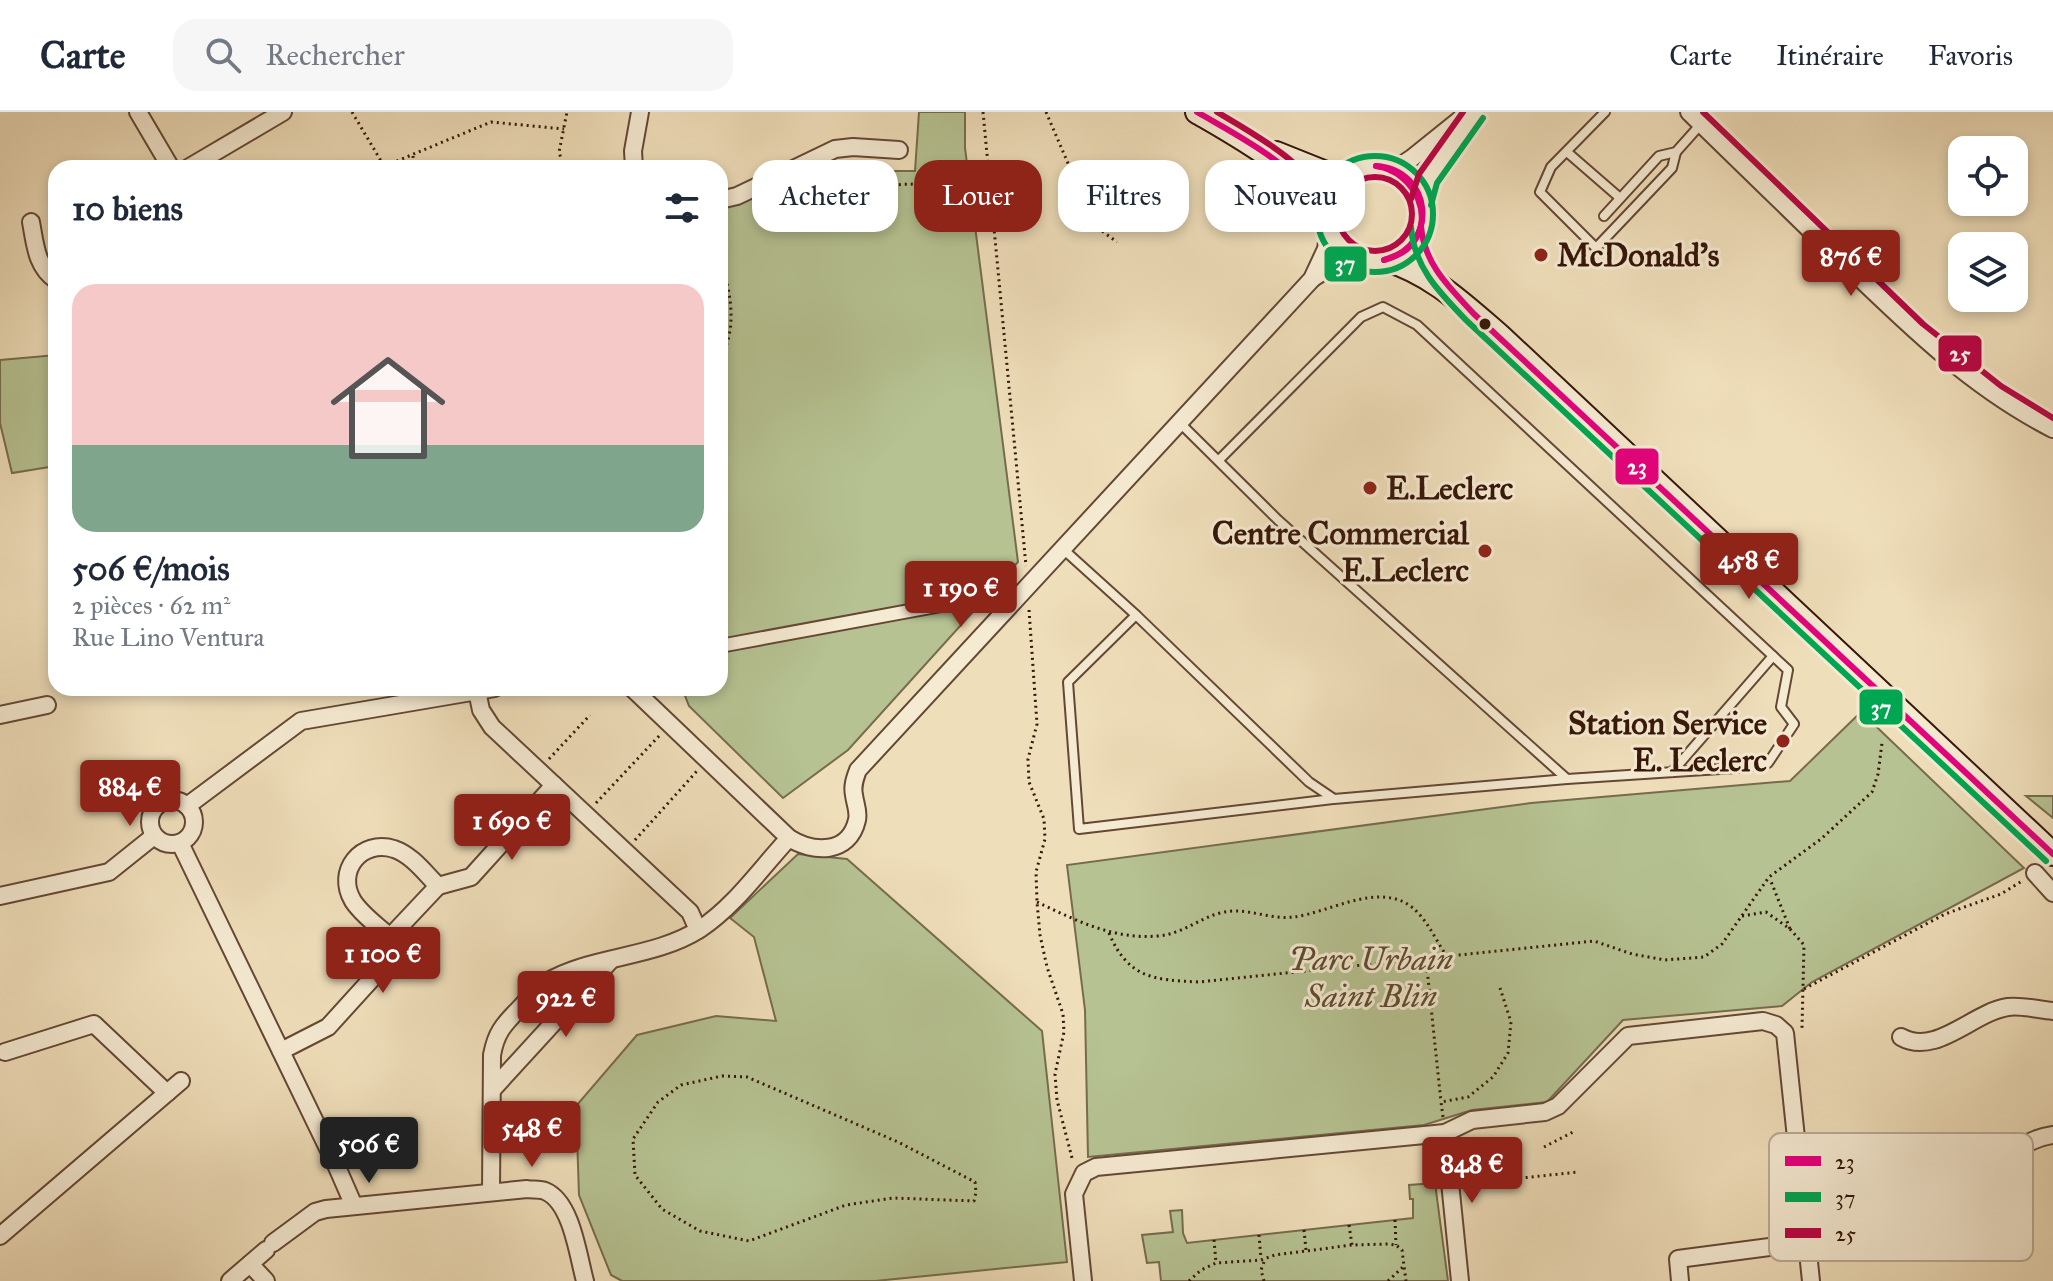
<!DOCTYPE html>
<html lang="fr">
<head>
<meta charset="utf-8">
<style>
  body { margin:0; font-family:"IM FELL Great Primer",serif; background:#f6f6f7; color:#1f2937; height:100vh; display:flex; flex-direction:column; font-size:30px; white-space:nowrap }
  * { box-sizing:border-box; margin:0 }
  p { font-size:26px; color:#747a83 }
  .icon { flex:none; width:44px; height:44px; fill:none; stroke:currentColor; stroke-width:2; stroke-linecap:round; stroke-linejoin:round }
  .map { position:relative; flex:1; overflow:hidden }
  .details { position:absolute; left:48px; top:48px; width:680px; height:536px; display:flex; flex-direction:column; background:#fff; border-radius:24px; box-shadow:0 4px 12px #0003 }
  .details>* { flex:none }
  .banner { position:absolute; left:752px; top:48px; width:760px; height:72px; display:flex; gap:16px }
  .controls { position:absolute; left:1948px; top:24px; display:grid; gap:16px }
  .controls a { display:grid; place-items:center; width:80px; height:80px; border-radius:16px; background:#fff; box-shadow:0 4px 12px #0003; font-size:40px }
  .price { position:absolute; translate:-50% -68px; padding:0 18px; border-radius:8px; background:#8f2418; color:#fff; font-size:26px; line-height:52px; filter:drop-shadow(0 2px 4px #0008) }
  .price::after { content:''; position:absolute; left:50%; top:48px; width:24px; height:18px; margin-left:-12px; background:inherit; clip-path:polygon(0 0,100% 0,50% 100%) }
  .price.selected { background:#222; color:#fff }
  ul { padding:0; list-style:none }
  li { display:grid; align-content:center; gap:16px; height:424px; padding:0 24px }
  li span { display:grid; place-items:center; height:248px; border-radius:24px; color:#555 }
  li>.icon { margin-inline-start:auto }
  span .icon { width:144px; height:144px; fill:#fffc; stroke-width:1 }
  li b { font-size:34px }
  h2 { display:flex; justify-content:space-between; align-items:center; height:96px; padding:0 24px; font-size:34px }
  .pill { padding:0 28px; border-radius:24px; background:#fff; box-shadow:0 4px 12px #0003; font-size:28px; line-height:72px }
  .pill.selected { background:#8f2418; color:#fff }
  header { display:flex; align-items:center; gap:48px; box-sizing:border-box; height:112px; padding:0 40px; background:#fff; border-bottom:2px solid #e0e1e3 }
  header strong { font-size:38px }
  nav { display:flex; gap:44px; margin-inline-start:auto; font-size:28px }
  .search { width:560px; height:72px; background:#f6f6f7; display:flex; align-items:center; gap:20px; box-sizing:border-box; padding:0 28px; border-radius:24px; color:#747a83; font-size:30px }
  .map>svg:first-child { display:block }
</style>
</head>
<body>
<header>
<strong>Carte</strong>
<div class="search"><svg class="icon" aria-label="search" viewBox="0 0 24 24"><circle cx="10" cy="10" r="6"/><path d="M15 15l6 6"/></svg>Rechercher</div>
<nav><a>Carte</a><a>Itinéraire</a><a>Favoris</a></nav>
</header>
<div class="map">
<svg width="2053" height="1169" viewBox="0 0 2053 1169">
  <rect width="100%" height="100%" fill="#efdeba"/>
  <filter id="stains"><feTurbulence type="fractalNoise" baseFrequency=".0025" numOctaves="4"/><feColorMatrix values="0 0 0 0 .2 0 0 0 0 .09 0 0 0 0 .02 0 0 0 .5 -.17"/></filter>
  <radialGradient id="worn" r=".72"><stop offset=".6" stop-color="#630" stop-opacity="0"/><stop offset="1" stop-color="#630" stop-opacity=".3"/></radialGradient>
  <g fill="#b6c292" stroke="#766c4d" stroke-width="2">
    <polygon points="919,0 965,0 965,36 1018,450 848,638 783,686 689,594 682,576 720,576 720,94 769,79 819,52 832,53 851,66 868,67 881,59 915,59"/>
    <polygon points="56,243 56,354 12,361 0,311 0,248"/>
    <polygon points="1861,600 2024,756 1812,870 1782,894 1623,908 1547,990 1472,998 1424,1013 1088,1045 1085,898 1067,753 1531,691 1790,669"/>
    <polygon points="2026,684 2053,684 2053,706"/>
    <polygon points="798,742 847,747 1042,919 1067,1150 875,1169 622,1169 611,1163 579,1083 576,994 637,923 716,904 776,909 754,825 730,806"/>
    <polygon points="1435,1071 1448,1169 1161,1169 1159,1150 1147,1151 1142,1123 1173,1120 1170,1099 1182,1098 1183,1121 1187,1131 1395,1108 1413,1106 1413,1087 1410,1087 1409,1073"/>
  </g>
  <g fill="none" stroke-linecap="round" stroke-linejoin="round">
    <defs>
      <g id="service">
        <polyline points="1605,0 1551,55 1540,80 1596,136 1672,56 1676,40"/>
        <polyline points="1567,40 1620,86"/>
        <polyline points="1604,104 1659,44 1676,40 1701,12"/>
        <polyline points="1219,348 1361,205 1383,195 1417,213 1788,558 1781,595 1794,612 1788,621"/>
        <polyline points="1063,437 1136,503 1309,670 1334,687 1567,667 1278,408 1180,311"/>
        <polyline points="1136,503 1068,570 1079,717 1333,687"/>
        <polyline points="1672,660 1773,544"/>
        <polyline points="1567,667 1736,656 1768,651 1778,636"/>
      </g>
      <polyline id="pedestrian" points="720,534 1001,482 1011,491"/>
      <g id="minor">
        <polyline points="138,0 171,56"/>
        <path d="M1689,0C1740,50 1792,100 1843,150C1907,212 1972,276 2053,317"/>
        <polyline points="188,56 283,0"/>
        <polyline points="634,56 633,39 640,0"/>
        <polyline points="1388,56 1403,52 1412,46 1468,1"/>
        <polyline points="720,88 737,84 835,37 853,35 899,38"/>
        <polyline points="1421,90 1428,67 1475,0"/>
        <path d="M31,110C35,131 36,155 56,168"/>
        <polyline points="1313,166 1330,155 1367,149"/>
        <path d="M632,576L789,726C813,741 849,743 857,708C859,699 855,692 854,683C852,674 855,666 858,658L1312,167L1326,137L1329,117"/>
        <polyline points="477,579 481,598 492,615 690,800 698,818"/>
        <polyline points="0,603 47,593"/>
        <circle cx="172" cy="710" r="22"/>
        <polyline points="187,694 301,609 495,576"/>
        <polyline points="180,731 337,1055 354,1094"/>
        <polyline points="2035,761 2053,781"/>
        <polyline points="438,774 471,765 554,673"/>
        <polyline points="0,784 109,760 154,724"/>
        <path d="M390,825C378,814 362,803 353,789C335,759 361,727 394,737C412,743 425,761 438,774"/>
        <path d="M1901,925C1936,945 1973,900 2008,895C2022,893 2039,898 2053,899"/>
        <polyline points="281,939 328,915 387,850 390,825 438,774"/>
        <polyline points="5,940 94,912 167,981"/>
        <polyline points="492,978 610,849"/>
        <polyline points="1445,1021 1460,1169"/>
        <path d="M491,1080L492,943C496,921 503,913 519,897C527,889 535,877 545,871C591,843 653,847 700,817C735,794 761,756 789,726"/>
        <path d="M1915,1082C1930,1081 1945,1082 1959,1076C1994,1062 2014,1028 2053,1023"/>
        <polyline points="0,1124 181,969"/>
        <path d="M273,1131L315,1100L326,1097L527,1077C532,1078 540,1077 545,1079C572,1090 578,1144 585,1169"/>
        <polyline points="250,1152 266,1169"/>
        <polyline points="230,1169 266,1138"/>
        <polyline points="1083,1169 1074,1082 1084,1061 1096,1055 1445,1021 1472,1008 1545,1000 1558,994 1628,924 1763,909 1776,913 1785,921 1811,1169"/>
        <polyline points="1680,1169 1678,1147 1808,1130"/>
      </g>
      <g id="secondary">
        <path d="M1197,0C1233,21 1314,65 1326,106"/>
        <polyline points="1276,41 1326,61 1350,61"/>
        <circle cx="1374" cy="102" r="48"/>
        <path d="M1386,148C1431,161 1464,193 1499,223L2053,742"/>
      </g>
    </defs>
    <use href="#service" stroke="#644834" stroke-width="12"/>
    <use href="#pedestrian" stroke="#644834" stroke-width="16"/>
    <use href="#minor" stroke="#644834" stroke-width="20"/>
    <use href="#secondary" stroke="#361608" stroke-width="26"/>
    <g stroke="#361608" stroke-width="3" stroke-dasharray="2 4" stroke-linecap="butt">
      <polyline points="352,0 384,54"/>
      <polyline points="983,0 1026,454"/>
      <polyline points="1046,0 1079,77 1102,119 1117,130"/>
      <polyline points="413,44 414,56"/>
      <polyline points="380,56 491,10 564,17"/>
      <polyline points="564,56 559,40 567,0"/>
      <path d="M818,72L847,83C892,66 944,74 991,73"/>
      <polyline points="758,94 811,76 824,68 826,59"/>
      <path d="M720,149C729,173 735,202 728,228C726,236 722,244 720,253"/>
      <polyline points="1029,498 1037,612 1028,647 1029,670 1044,707 1045,727 1036,760 1037,790 1040,823 1047,855 1063,902 1064,920 1055,962 1057,988 1072,1046"/>
      <polyline points="549,647 590,603"/>
      <polyline points="596,691 660,623"/>
      <polyline points="635,728 697,659"/>
      <path d="M1037,790C1075,808 1114,828 1158,824C1182,822 1198,807 1220,801C1245,794 1268,808 1293,805C1331,801 1386,764 1419,802C1430,814 1437,830 1446,843"/>
      <polyline points="1742,804 1766,800 1790,817 1770,767"/>
      <polyline points="1790,817 1804,833 1802,916"/>
      <path d="M1109,821C1128,866 1153,868 1199,870L1594,829L1632,842L1665,848L1704,845L1722,832L1769,765L1821,727L1872,680L1878,662L1882,631"/>
      <polyline points="1426,847 1441,990"/>
      <polyline points="1804,877 1945,802 2001,782 2022,769"/>
      <polygon points="722,964 747,965 898,1030 975,1070 976,1080 974,1089 893,1086 846,1093 749,1129 700,1119 662,1097 635,1063 633,1027 658,990 681,973"/>
      <polyline points="1443,1005 1441,990 1468,985 1493,965 1508,941 1511,910 1500,876"/>
      <polyline points="1544,1035 1573,1020"/>
      <polyline points="1466,1072 1578,1060"/>
      <polyline points="1395,1108 1396,1133"/>
      <polyline points="1349,1113 1352,1133"/>
      <polyline points="1304,1118 1306,1138"/>
      <polyline points="1259,1123 1261,1147"/>
      <polyline points="1214,1128 1216,1151"/>
      <polyline points="1189,1169 1201,1158 1216,1151 1261,1148 1275,1143 1352,1133 1388,1132 1396,1133 1402,1138 1406,1169"/>
      <polyline points="1264,1169 1261,1158 1265,1147"/>
      <polyline points="1388,1169 1405,1153"/>
    </g>
    <use href="#service" stroke="#f5ead2" stroke-width="8"/>
    <use href="#pedestrian" stroke="#f5ead2" stroke-width="12"/>
    <use href="#minor" stroke="#f5ead2" stroke-width="16"/>
    <use href="#secondary" stroke="#f5ead2" stroke-width="22"/>
    <defs>
      <g id="bus-1">
        <path d="M1197,0C1245,28 1302,55 1326,108"/>
        <path d="M1376,54C1414,59 1440,109 1406,138C1400,143 1391,145 1384,148"/>
        <path d="M1376,54C1433,58 1440,134 1384,148"/>
        <path d="M1421,114C1424,152 1449,175 1474,202L2053,742"/>
      </g>
      <g id="bus-2">
        <circle cx="1375" cy="102" r="58"/>
        <polyline points="1431,93 1437,71 1483,6"/>
        <path d="M1411,115C1414,156 1440,181 1467,209L2046,749"/>
      </g>
      <g id="bus-3">
        <path d="M1217,0C1263,27 1312,54 1335,104"/>
        <polyline points="1703,0 1923,212 2001,274 2053,306"/>
        <circle cx="1375" cy="102" r="37"/>
        <polyline points="1411,87 1419,62 1463,0"/>
      </g>
    </defs>
    <use href="#bus-1" stroke="#f5ead2" stroke-width="12"/>
    <use href="#bus-2" stroke="#f5ead2" stroke-width="12"/>
    <use href="#bus-3" stroke="#f5ead2" stroke-width="12"/>
    <use href="#bus-1" stroke="#e5007d" stroke-width="6"/>
    <use href="#bus-2" stroke="#00a651" stroke-width="6"/>
    <use href="#bus-3" stroke="#b90745" stroke-width="6"/>
  </g>
  <g fill="#8f2418" stroke="#f5ead2" stroke-width="3">
    <circle cx="1541" cy="143" r="8"/>
    <circle cx="1370" cy="376" r="8"/>
    <circle cx="1485" cy="439" r="8"/>
    <circle cx="1783" cy="629" r="8"/>
  </g>
  <circle fill="#361608" stroke="#f5ead2" stroke-width="3" cx="1485" cy="212" r="7"/>
  <g text-anchor="middle" stroke-width="6" stroke-linejoin="round" paint-order="stroke">
    <g font-size="32" font-weight="bold" fill="#361608" stroke="#f5ead2" text-anchor="start">
      <text x="1557" y="154">McDonald's</text>
      <text x="1386" y="387">E.Leclerc</text>
      <text x="1469" y="432" text-anchor="end">Centre Commercial<tspan x="1469" dy="37">E.Leclerc</tspan></text>
      <text x="1767" y="622" text-anchor="end">Station Service<tspan x="1767" dy="37">E. Leclerc</tspan></text>
    </g>
    <g font-size="32" font-style="italic" fill="#5c4a31" stroke="#f5ead2">
      <text x="1371" y="858">Parc Urbain<tspan x="1371" dy="37">Saint Blin</tspan></text>
    </g>
  </g>
  <rect x="1769" y="1021" width="264" height="128" rx="12" fill="#f5ead2" stroke="#bcaa95" stroke-width="2"/>
  <rect x="1785" y="1044" width="36" height="10" fill="#e5007d"/>
  <rect x="1785" y="1080" width="36" height="10" fill="#00a651"/>
  <rect x="1785" y="1116" width="36" height="10" fill="#b90745"/>
  <g font-size="22" fill="#361608">
    <text x="1835" y="1057">23</text>
    <text x="1835" y="1093">37</text>
    <text x="1835" y="1129">25</text>
  </g>
  <g stroke="#f5ead2" stroke-width="3">
    <rect x="1323" y="133" width="45" height="38" rx="8" fill="#00a651"/>
    <rect x="1937" y="222" width="46" height="39" rx="8" fill="#b90745"/>
    <rect x="1614" y="335" width="46" height="39" rx="8" fill="#e5007d"/>
    <rect x="1858" y="576" width="46" height="38" rx="8" fill="#00a651"/>
  </g>
  <g font-size="22" text-anchor="middle" font-weight="bold" fill="#fff">
    <text x="1345" y="159">37</text>
    <text x="1960" y="249">25</text>
    <text x="1637" y="362">23</text>
    <text x="1881" y="603">37</text>
  </g>
  <rect width="100%" height="100%" filter="url(#stains)"/>
  <rect width="100%" height="100%" fill="url(#worn)"/>
</svg>
<div class="controls">
<a><svg class="icon" aria-label="locate" viewBox="0 0 24 24"><circle cx="12" cy="12" r="6"/><path d="M12 2v4M12 18v4M2 12h4M18 12h4"/></svg></a>
<a><svg class="icon" aria-label="layers" viewBox="0 0 24 24"><path d="M12 4l9 5-9 5-9-5zM3 14l9 5 9-5"/></svg></a>
</div>
<b class="price" style="left:1851px;top:186px">876 €</b>
<b class="price" style="left:1749px;top:489px">458 €</b>
<b class="price" style="left:961px;top:517px">1 190 €</b>
<b class="price" style="left:130px;top:716px">884 €</b>
<b class="price" style="left:512px;top:750px">1 690 €</b>
<b class="price" style="left:383px;top:883px">1 100 €</b>
<b class="price" style="left:566px;top:927px">922 €</b>
<b class="price" style="left:532px;top:1057px">548 €</b>
<b class="price selected" style="left:369px;top:1073px">506 €</b>
<b class="price" style="left:1472px;top:1093px">848 €</b>
<div class="banner">
<a class="pill">Acheter</a>
<a class="pill selected">Louer</a>
<a class="pill">Filtres</a>
<a class="pill">Nouveau</a>
</div>
<section class="details">
<h2>10 biens<svg class="icon" aria-label="filters" viewBox="0 0 24 24"><path d="M4 7h16M4 17h16"/><circle cx="9" cy="7" r="2"/><circle cx="15" cy="17" r="2"/></svg></h2>
<ul>
<li><span style="background:linear-gradient(#f6c9c9 65%,#7fa58c 0)"><svg class="icon" aria-label="home" viewBox="0 0 24 24"><path d="M3 11l9-7 9 7M6 9v11h12V9"/></svg></span><div><b>506 €/mois</b><p>2 pièces · 62 m²</p><p>Rue Lino Ventura</p></div></li>
</ul>
</section>
</div>
</body>
</html>
